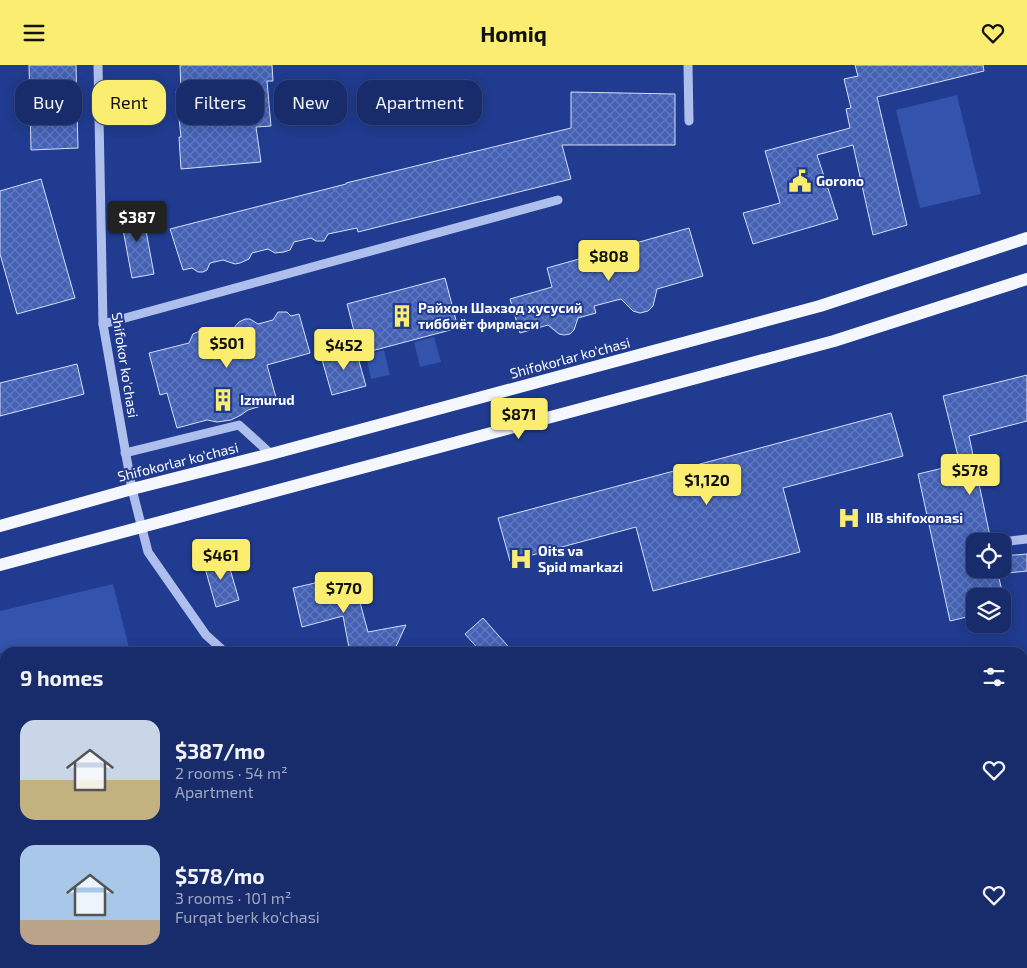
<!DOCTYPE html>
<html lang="en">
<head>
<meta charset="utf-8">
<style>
  body { margin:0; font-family:"Exo 2",sans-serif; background:#253873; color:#f1f3f6; height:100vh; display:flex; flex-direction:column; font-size:19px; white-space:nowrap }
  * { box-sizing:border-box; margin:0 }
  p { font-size:16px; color:#9fa7c1 }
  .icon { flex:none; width:28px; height:28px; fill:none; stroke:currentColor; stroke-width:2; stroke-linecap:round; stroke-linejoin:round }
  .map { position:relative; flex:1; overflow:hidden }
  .side { position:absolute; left:0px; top:582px; width:1028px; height:321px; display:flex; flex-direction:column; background:#182c6b; border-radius:15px 15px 0 0; box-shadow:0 2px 12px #0003,0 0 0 1px #36487e }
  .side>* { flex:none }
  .banner { position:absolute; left:15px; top:15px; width:500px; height:45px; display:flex; gap:10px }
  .fabs { position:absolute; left:966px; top:468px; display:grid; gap:10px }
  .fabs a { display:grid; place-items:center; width:45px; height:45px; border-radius:10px; background:#182c6b; box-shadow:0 2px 12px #0003,0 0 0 1px #36487e; font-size:25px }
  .price { position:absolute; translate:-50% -42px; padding:0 11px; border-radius:5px; background:#faed70; color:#111; font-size:16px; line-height:32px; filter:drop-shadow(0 1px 2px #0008) }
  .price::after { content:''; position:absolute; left:50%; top:30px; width:15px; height:11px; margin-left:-8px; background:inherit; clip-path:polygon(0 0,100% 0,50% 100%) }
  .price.on { background:#222; color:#fff }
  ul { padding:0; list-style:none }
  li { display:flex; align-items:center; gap:15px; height:125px; padding:0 20px }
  li span { display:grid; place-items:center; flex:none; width:140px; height:100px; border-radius:15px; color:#555 }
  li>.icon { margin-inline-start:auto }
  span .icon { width:60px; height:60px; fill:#fffc; stroke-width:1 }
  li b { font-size:21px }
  h2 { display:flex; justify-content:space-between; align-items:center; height:60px; padding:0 20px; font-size:21px }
  .tag { padding:0 18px; border-radius:15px; background:#182c6b; box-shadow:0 2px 12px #0003,0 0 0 1px #36487e; font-size:18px; line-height:45px }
  .tag.on { background:#faed70; color:#111 }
  header { display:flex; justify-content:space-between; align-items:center; height:65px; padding:0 20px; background:#faed70; color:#111; font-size:22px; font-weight:700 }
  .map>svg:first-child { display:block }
</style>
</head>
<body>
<header><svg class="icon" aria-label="menu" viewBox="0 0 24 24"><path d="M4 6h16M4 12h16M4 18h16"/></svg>Homiq<svg class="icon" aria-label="heart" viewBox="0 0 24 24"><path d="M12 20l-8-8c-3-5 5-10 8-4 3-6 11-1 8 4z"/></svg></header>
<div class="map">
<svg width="1027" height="903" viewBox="0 0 1027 903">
  <defs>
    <pattern id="building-cross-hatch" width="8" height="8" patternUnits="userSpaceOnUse" patternTransform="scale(1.25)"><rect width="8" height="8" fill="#4461b4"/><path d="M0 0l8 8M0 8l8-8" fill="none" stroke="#6079bf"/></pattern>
  </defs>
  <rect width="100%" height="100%" fill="#203b8f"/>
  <g fill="#3353ac">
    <polygon points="957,30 981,129 920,143 896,45"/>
    <polygon points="434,272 441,297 420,302 414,277"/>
    <polygon points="384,285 390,310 371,314 366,290"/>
    <polygon points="113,519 130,587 27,587 25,581 0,588 0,546"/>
    <polygon points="5,737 5,794 0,776 0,750 2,749 0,739"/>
  </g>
  <g fill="url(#building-cross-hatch)" stroke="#d5def9">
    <polygon points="29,0 76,0 78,83 31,85"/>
    <polygon points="180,0 272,0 273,16 267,16 271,61 256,62 261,97 181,104 179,72 181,72 176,26 181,25"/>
    <polygon points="855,0 983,0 984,6 877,32 907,160 873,170 853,80 817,90 838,154 753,179 743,148 780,138 765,86 850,63 846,44 851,43 844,14 858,11"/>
    <polygon points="571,27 675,29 675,80 562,80 571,114 358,167 357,163 328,169 324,176 316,176 311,173 294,177 290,185 284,187 275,188 268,184 252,188 249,194 240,198 235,199 223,195 210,198 207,205 203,207 198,207 192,203 183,205 170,164 346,119 346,118 571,63"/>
    <polygon points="41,114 75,233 17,249 0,189 0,126"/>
    <polygon points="142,144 154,209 132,213 120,148"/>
    <polygon points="689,163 703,211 657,224 653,241 648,246 640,248 633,246 621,234 594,241 596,248 578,253 574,265 570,269 564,270 559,269 548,260 520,268 510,234 552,222 547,203"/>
    <polygon points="445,213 458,263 360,289 347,239"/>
    <polygon points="278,247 287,247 291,251 299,249 310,288 267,300 277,336 248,345 241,350 231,355 217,357 207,355 177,363 167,328 160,330 149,288 189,278 193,269 200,266 210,266 218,270 231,266 239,257 245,254 250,254 258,259 273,255"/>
    <polygon points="355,282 366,321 332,330 321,291"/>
    <polygon points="77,299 84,329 0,351 0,318"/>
    <polygon points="1027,310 1027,356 969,371 991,476 975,476 975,504 1002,504 1002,491 1027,489 1027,506 998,509 1006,543 1002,544 1002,531 975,531 975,550 950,556 918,409 960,399 943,331"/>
    <polygon points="891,348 903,391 783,423 800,487 653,526 636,462 510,496 498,453"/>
    <polygon points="226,490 239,535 216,542 203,496"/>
    <polygon points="352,508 368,567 406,560 393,588 350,588 343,551 302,562 293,523 315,518 316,514 329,510 332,514"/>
    <polygon points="483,553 514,588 482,588 465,569"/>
  </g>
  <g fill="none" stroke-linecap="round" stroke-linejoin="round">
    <g stroke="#afbfed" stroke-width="9">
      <polyline points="98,0 103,259 132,424 148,487 206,570 226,588"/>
      <polyline points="688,0 689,56"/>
      <polyline points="103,259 558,135"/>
      <polyline points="125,388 239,360 271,389"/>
      <polyline points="1002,477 1027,474"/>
      <polyline points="1022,688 1027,687"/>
      <polyline points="1022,809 1027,811"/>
      <polyline points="64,899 65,903"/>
      <polyline points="186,899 192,903"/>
      <polyline points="631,899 638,903"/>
      <polyline points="347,903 350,899"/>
    </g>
    <g stroke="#f5f7ff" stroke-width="12">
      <polyline points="0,461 132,424 271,389 820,241 1027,173"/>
      <polyline points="0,500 834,276 1027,214"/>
    </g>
  </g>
  <defs>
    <symbol id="civic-bare" viewBox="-9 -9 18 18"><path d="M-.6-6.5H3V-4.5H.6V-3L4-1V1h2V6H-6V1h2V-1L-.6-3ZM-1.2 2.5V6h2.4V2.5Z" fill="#faed70" stroke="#203b8f" stroke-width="2.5" paint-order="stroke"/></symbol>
    <symbol id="building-bare" viewBox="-9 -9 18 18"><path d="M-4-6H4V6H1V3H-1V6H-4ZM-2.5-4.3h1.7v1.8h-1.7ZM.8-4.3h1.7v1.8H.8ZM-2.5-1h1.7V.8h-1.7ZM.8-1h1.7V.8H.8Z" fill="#faed70" stroke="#203b8f" stroke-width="2.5" paint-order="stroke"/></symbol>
    <symbol id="hospital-bare" viewBox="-9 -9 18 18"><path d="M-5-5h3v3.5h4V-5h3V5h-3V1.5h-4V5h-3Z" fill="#faed70" stroke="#203b8f" stroke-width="2.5" paint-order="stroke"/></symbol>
  </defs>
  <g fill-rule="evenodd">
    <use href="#civic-bare" x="784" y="100" width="32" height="32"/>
    <use href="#building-bare" x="386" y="235" width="32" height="32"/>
    <use href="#building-bare" x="207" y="319" width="32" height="32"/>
    <use href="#hospital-bare" x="833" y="437" width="32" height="32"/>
    <use href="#hospital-bare" x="505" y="478" width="32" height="32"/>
  </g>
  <g text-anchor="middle" stroke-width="4" stroke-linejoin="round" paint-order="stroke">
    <g font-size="14" font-weight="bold" fill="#fff" stroke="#203b8f" text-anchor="start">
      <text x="816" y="121">Gorono</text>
      <text x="418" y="248">Райхон Шахзод хусусий<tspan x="418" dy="16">тиббиёт фирмаси</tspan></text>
      <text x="240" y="340">Izmurud</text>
      <text x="866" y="458">IIB shifoxonasi</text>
      <text x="538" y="491">Oits va<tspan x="538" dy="16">Spid markazi</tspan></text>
    </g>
    <g font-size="14" fill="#fff" stroke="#203b8f">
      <text transform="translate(570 293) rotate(-15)" y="5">Shifokorlar ko'chasi</text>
      <text transform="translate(125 300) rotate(81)" y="5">Shifokor ko'chasi</text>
      <text transform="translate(178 397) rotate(-14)" y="5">Shifokorlar ko'chasi</text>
    </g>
  </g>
</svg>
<div class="fabs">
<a><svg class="icon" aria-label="locate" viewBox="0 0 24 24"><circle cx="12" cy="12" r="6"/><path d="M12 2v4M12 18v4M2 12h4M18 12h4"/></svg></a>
<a><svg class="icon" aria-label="layers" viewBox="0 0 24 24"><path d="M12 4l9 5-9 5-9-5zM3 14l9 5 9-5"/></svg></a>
</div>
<b class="price on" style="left:137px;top:178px">$387</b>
<b class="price" style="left:609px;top:217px">$808</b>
<b class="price" style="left:227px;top:304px">$501</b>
<b class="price" style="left:344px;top:306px">$452</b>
<b class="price" style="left:519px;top:375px">$871</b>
<b class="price" style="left:970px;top:431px">$578</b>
<b class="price" style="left:707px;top:441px">$1,120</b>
<b class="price" style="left:221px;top:516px">$461</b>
<b class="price" style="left:344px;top:549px">$770</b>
<div class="banner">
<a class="tag">Buy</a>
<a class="tag on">Rent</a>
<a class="tag">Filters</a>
<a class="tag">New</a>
<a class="tag">Apartment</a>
</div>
<section class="side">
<h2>9 homes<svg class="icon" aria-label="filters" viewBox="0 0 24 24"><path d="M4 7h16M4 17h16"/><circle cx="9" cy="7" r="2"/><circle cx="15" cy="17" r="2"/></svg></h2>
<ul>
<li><span style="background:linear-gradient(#c9d6e8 60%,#c2b280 0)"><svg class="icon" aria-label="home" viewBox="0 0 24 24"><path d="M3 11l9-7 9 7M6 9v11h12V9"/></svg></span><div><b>$387/mo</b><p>2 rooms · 54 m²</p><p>Apartment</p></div><svg class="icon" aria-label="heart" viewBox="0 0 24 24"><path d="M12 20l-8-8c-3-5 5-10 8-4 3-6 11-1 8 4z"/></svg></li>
<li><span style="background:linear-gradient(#a9c7e8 75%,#b9a48a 0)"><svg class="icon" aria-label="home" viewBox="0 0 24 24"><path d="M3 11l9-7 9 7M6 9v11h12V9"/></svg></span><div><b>$578/mo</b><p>3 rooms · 101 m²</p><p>Furqat berk ko'chasi</p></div><svg class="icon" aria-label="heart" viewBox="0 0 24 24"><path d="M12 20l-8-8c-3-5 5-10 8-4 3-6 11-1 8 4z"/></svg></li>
</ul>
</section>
</div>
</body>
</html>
